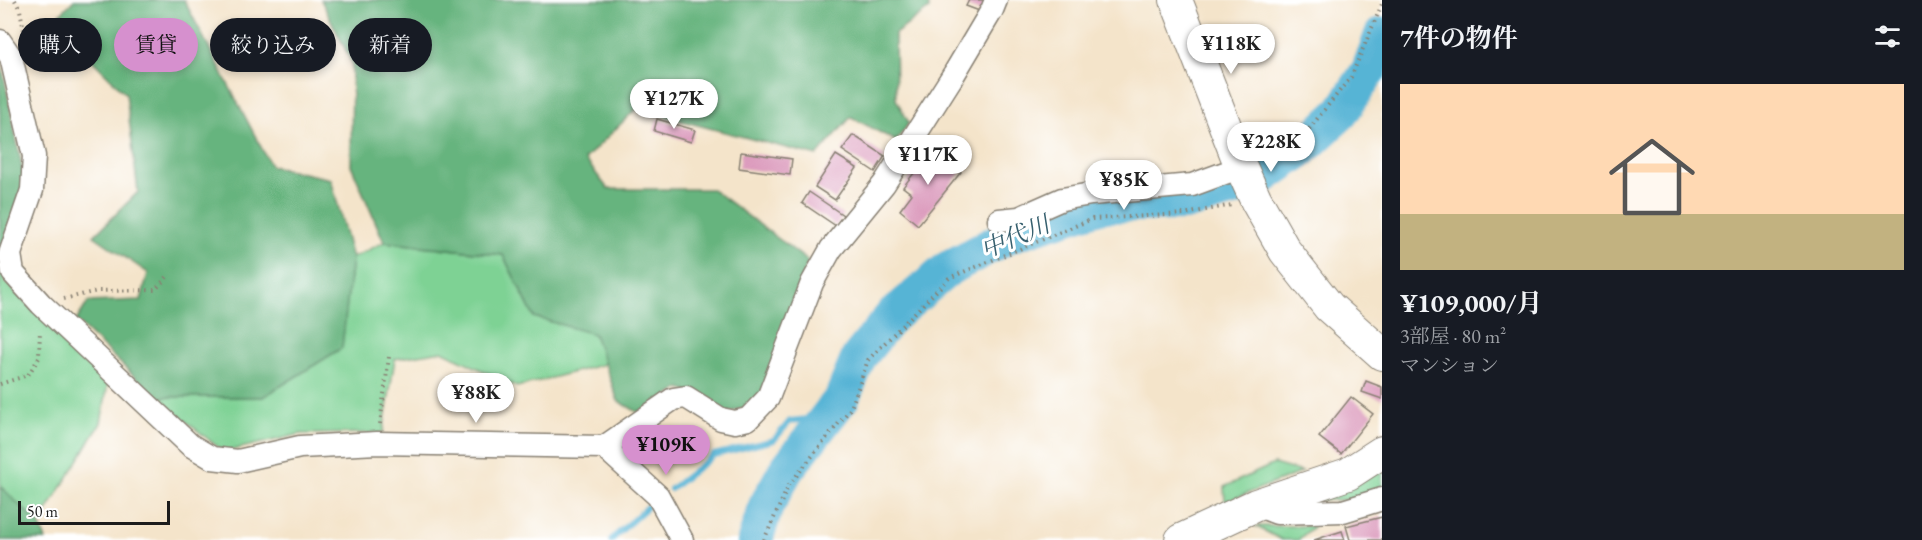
<!DOCTYPE html>
<html lang="ja">
<head>
<meta charset="utf-8">
<style>
  body { margin:0; font-family:"EB Garamond","Noto Serif JP",serif; background:#242831; color:#f1f3f6; height:100vh; display:flex; flex-direction:column; font-size:22px; white-space:nowrap }
  * { box-sizing:border-box; margin:0 }
  p { font-size:20px; color:#9ea1a6 }
  .icon { flex:none; width:33px; height:33px; fill:none; stroke:currentColor; stroke-width:2; stroke-linecap:round; stroke-linejoin:round }
  .map { position:relative; flex:1; overflow:hidden }
  .panel { display:flex; flex-direction:column; background:#171b24; width:540px }
  .panel>* { flex:none }
  .top-card { position:absolute; left:18px; top:18px; width:570px; height:54px; display:flex; gap:12px }
  .scale { position:absolute; left:18px; bottom:15px; width:152px; box-sizing:border-box; padding-left:6px; border:3px solid #1c1c1c; border-top:0; font-size:16px; line-height:21px; white-space:nowrap; color:#1c1c1c; -webkit-text-stroke:4px #fff; paint-order:stroke }
  .price { position:absolute; translate:-50% -51px; padding:0 14px; border-radius:21px; background:#fff; color:#222; font-size:20px; line-height:39px; filter:drop-shadow(0 2px 3px #0008) }
  .price::after { content:''; position:absolute; left:50%; top:36px; width:18px; height:14px; margin-left:-9px; background:inherit; clip-path:polygon(0 0,100% 0,50% 100%) }
  .price.active { background:#d690ce; color:#111 }
  ul { padding:0; list-style:none }
  li { display:grid; align-content:center; gap:12px; height:318px; padding:0 18px }
  li+li { border-top:2px solid #363941 }
  li span { display:grid; place-items:center; height:186px; border-radius:0px; color:#555 }
  li>.icon { margin-inline-start:auto }
  span .icon { width:108px; height:108px; fill:#fffc; stroke-width:1 }
  li b { font-size:26px }
  h2 { display:flex; justify-content:space-between; align-items:center; height:72px; padding:0 18px; font-size:26px }
  .tag { padding:0 21px; border-radius:27px; background:#171b24; box-shadow:0 3px 9px #0003; font-size:21px; line-height:54px }
  .tag.active { background:#d690ce; color:#111 }
  main { display:flex; flex:1; min-height:0 }
  .map>svg:first-child { display:block }
</style>
</head>
<body>
<main>
<div class="map">
<svg width="1382" height="540" viewBox="0 0 1382 540">
  <rect width="100%" height="100%" fill="#fff"/>
  <filter id="ink" filterUnits="userSpaceOnUse"><feTurbulence type="fractalNoise" baseFrequency=".0167" numOctaves="2"/><feDisplacementMap in="SourceGraphic" scale="12" xChannelSelector="R" yChannelSelector="G"/><feConvolveMatrix kernelMatrix="1 2 1 2 8 2 1 2 1" color-interpolation-filters="sRGB"/></filter>
  <filter id="wash" filterUnits="userSpaceOnUse"><feTurbulence type="fractalNoise" baseFrequency=".008" numOctaves="4" result="noise"/><feDisplacementMap in="SourceGraphic" scale="24" xChannelSelector="R" yChannelSelector="G"/><feGaussianBlur stdDeviation="1.35" result="paint"/><feColorMatrix in="noise" values="0 0 0 0 0 0 0 0 0 0 0 0 0 0 0 0 0 1.4 0 .05"/><feComposite in="paint" operator="in"/></filter>
  <g filter="url(#wash)">
    <rect width="100%" height="100%" fill="#f4e4ca"/>
    <g fill="#7ed294" stroke="#4d7758" stroke-width="1.5">
      <polygon points="384,242 503,255 534,317 594,333 605,364 517,387 442,351 395,359 383,433 301,434 224,452 156,397 263,397 341,348 352,258"/>
      <polygon points="0,253 5,253 5,282 108,383 101,423 39,524 2,488 0,489"/>
      <polygon points="1274,464 1302,472 1225,502 1224,487"/>
      <polygon points="1382,470 1382,490 1351,500 1313,500"/>
      <polygon points="1255,526 1314,526 1298,540 1282,540"/>
    </g>
    <g fill="#66b47e" stroke="#41684d" stroke-width="1.5">
      <polygon points="74,0 184,0 271,166 331,179 352,258 342,348 263,397 156,397 76,321 88,302 141,300 148,273 94,236 138,192 126,94 53,21"/>
      <polygon points="321,0 928,0 929,9 895,34 896,99 909,123 896,141 851,117 817,156 636,109 585,159 608,189 712,189 808,261 759,403 725,414 681,388 639,413 618,401 594,334 534,317 503,255 384,242 351,165 352,63"/>
      <polygon points="0,56 25,182 0,253"/>
      <polygon points="2,488 39,524 46,540 0,540 0,489"/>
    </g>
    <g fill="none" stroke-linecap="round" stroke-linejoin="round">
      <g stroke="#57b4d5" stroke-width="6">
        <polyline points="671,489 714,455 774,440 790,421 826,417"/>
        <polyline points="611,540 647,507"/>
      </g>
      <polyline stroke="#57b4d5" stroke-width="36" points="755,540 766,506 786,470 842,398 859,357 892,316 949,268 1010,235 1102,205 1185,203 1252,184 1301,150 1341,113 1369,70 1382,35"/>
    </g>
    <g id="blocks">
      <g fill="#da96ba">
        <polygon points="969,0 986,0 982,12 966,6"/>
        <polygon points="657,119 695,130 691,142 654,131"/>
        <polygon points="853,135 885,156 875,172 842,150"/>
        <polygon points="933,149 961,172 918,225 900,210 912,194 903,187"/>
        <polygon points="741,152 792,159 790,175 739,168"/>
        <polygon points="836,155 857,168 835,200 815,187"/>
        <polygon points="809,192 843,215 836,226 802,203"/>
        <polygon points="1366,381 1382,387 1382,399 1362,392"/>
        <polygon points="1351,397 1373,414 1341,454 1319,437"/>
        <polygon points="1382,517 1382,540 1350,540 1346,526"/>
        <polygon points="1342,531 1345,540 1314,540"/>
      </g>
    </g>
  </g>
  <g filter="url(#ink)">
    <use href="#blocks" fill-opacity="0" stroke="#888073" stroke-width="1.5"/>
    <g fill="none" stroke-linecap="round" stroke-linejoin="round">
      <defs>
        <g id="street">
          <polyline points="0,41 11,57 34,156 32,190 10,254 13,273 41,304 190,445 212,458 238,461 300,447 377,443 604,447 673,399 686,397 721,419 735,422 748,419 768,398 812,283 831,249 884,184 954,74 992,10 996,0"/>
          <polyline points="999,220 1019,218 1062,199 1091,194 1192,185 1241,167"/>
          <polyline points="604,447 658,496 682,540"/>
          <polyline points="1256,505 1277,513 1343,511 1382,499"/>
        </g>
        <g id="secondary">
          <polyline points="1176,0 1241,167 1256,200 1285,251 1329,307 1382,354"/>
          <polyline points="1181,540 1256,505 1348,474 1382,452"/>
        </g>
      </defs>
      <use href="#street" stroke="#888073" stroke-width="25"/>
      <use href="#secondary" stroke="#888073" stroke-width="34"/>
      <g stroke="#888073" stroke-width="4" stroke-dasharray="1.5 4.5" stroke-linecap="butt">
        <polyline points="15,0 20,10 26,40"/>
        <polyline points="1263,156 1305,134 1351,77 1382,4"/>
        <polyline points="64,299 97,291 155,290 167,277"/>
        <polyline points="0,384 28,375 39,358 40,330"/>
        <polyline points="380,424 389,357"/>
        <polyline points="764,540 789,485 851,408 868,360 949,278 1092,219 1185,214 1232,205"/>
      </g>
      <use href="#street" stroke="#fff" stroke-width="22"/>
      <use href="#secondary" stroke="#fff" stroke-width="32"/>
    </g>
  </g>
  <g text-anchor="middle" stroke-width="6" stroke-linejoin="round" paint-order="stroke">
    <g font-size="24" font-style="italic" fill="#37606f" stroke="#fff">
      <text transform="translate(1015 237) rotate(-23)" y="8">中代川</text>
    </g>
  </g>
</svg>
<div class="scale">50 m</div>
<b class="price" style="left:1231px;top:75px">¥118K</b>
<b class="price" style="left:674px;top:130px">¥127K</b>
<b class="price" style="left:1271px;top:173px">¥228K</b>
<b class="price" style="left:928px;top:186px">¥117K</b>
<b class="price" style="left:1124px;top:211px">¥85K</b>
<b class="price" style="left:476px;top:424px">¥88K</b>
<b class="price active" style="left:666px;top:476px">¥109K</b>
<div class="top-card">
<a class="tag">購入</a>
<a class="tag active">賃貸</a>
<a class="tag">絞り込み</a>
<a class="tag">新着</a>
</div>
</div>
<section class="panel">
<h2>7件の物件<svg class="icon" aria-label="filters" viewBox="0 0 24 24"><path d="M4 7h16M4 17h16"/><circle cx="9" cy="7" r="2"/><circle cx="15" cy="17" r="2"/></svg></h2>
<ul>
<li><span style="background:linear-gradient(#ffd9b3 70%,#c2b280 0)"><svg class="icon" aria-label="home" viewBox="0 0 24 24"><path d="M3 11l9-7 9 7M6 9v11h12V9"/></svg></span><div><b>¥109,000/月</b><p>3部屋 · 80 m²</p><p>マンション</p></div></li>
</ul>
</section>
</main>
</body>
</html>
